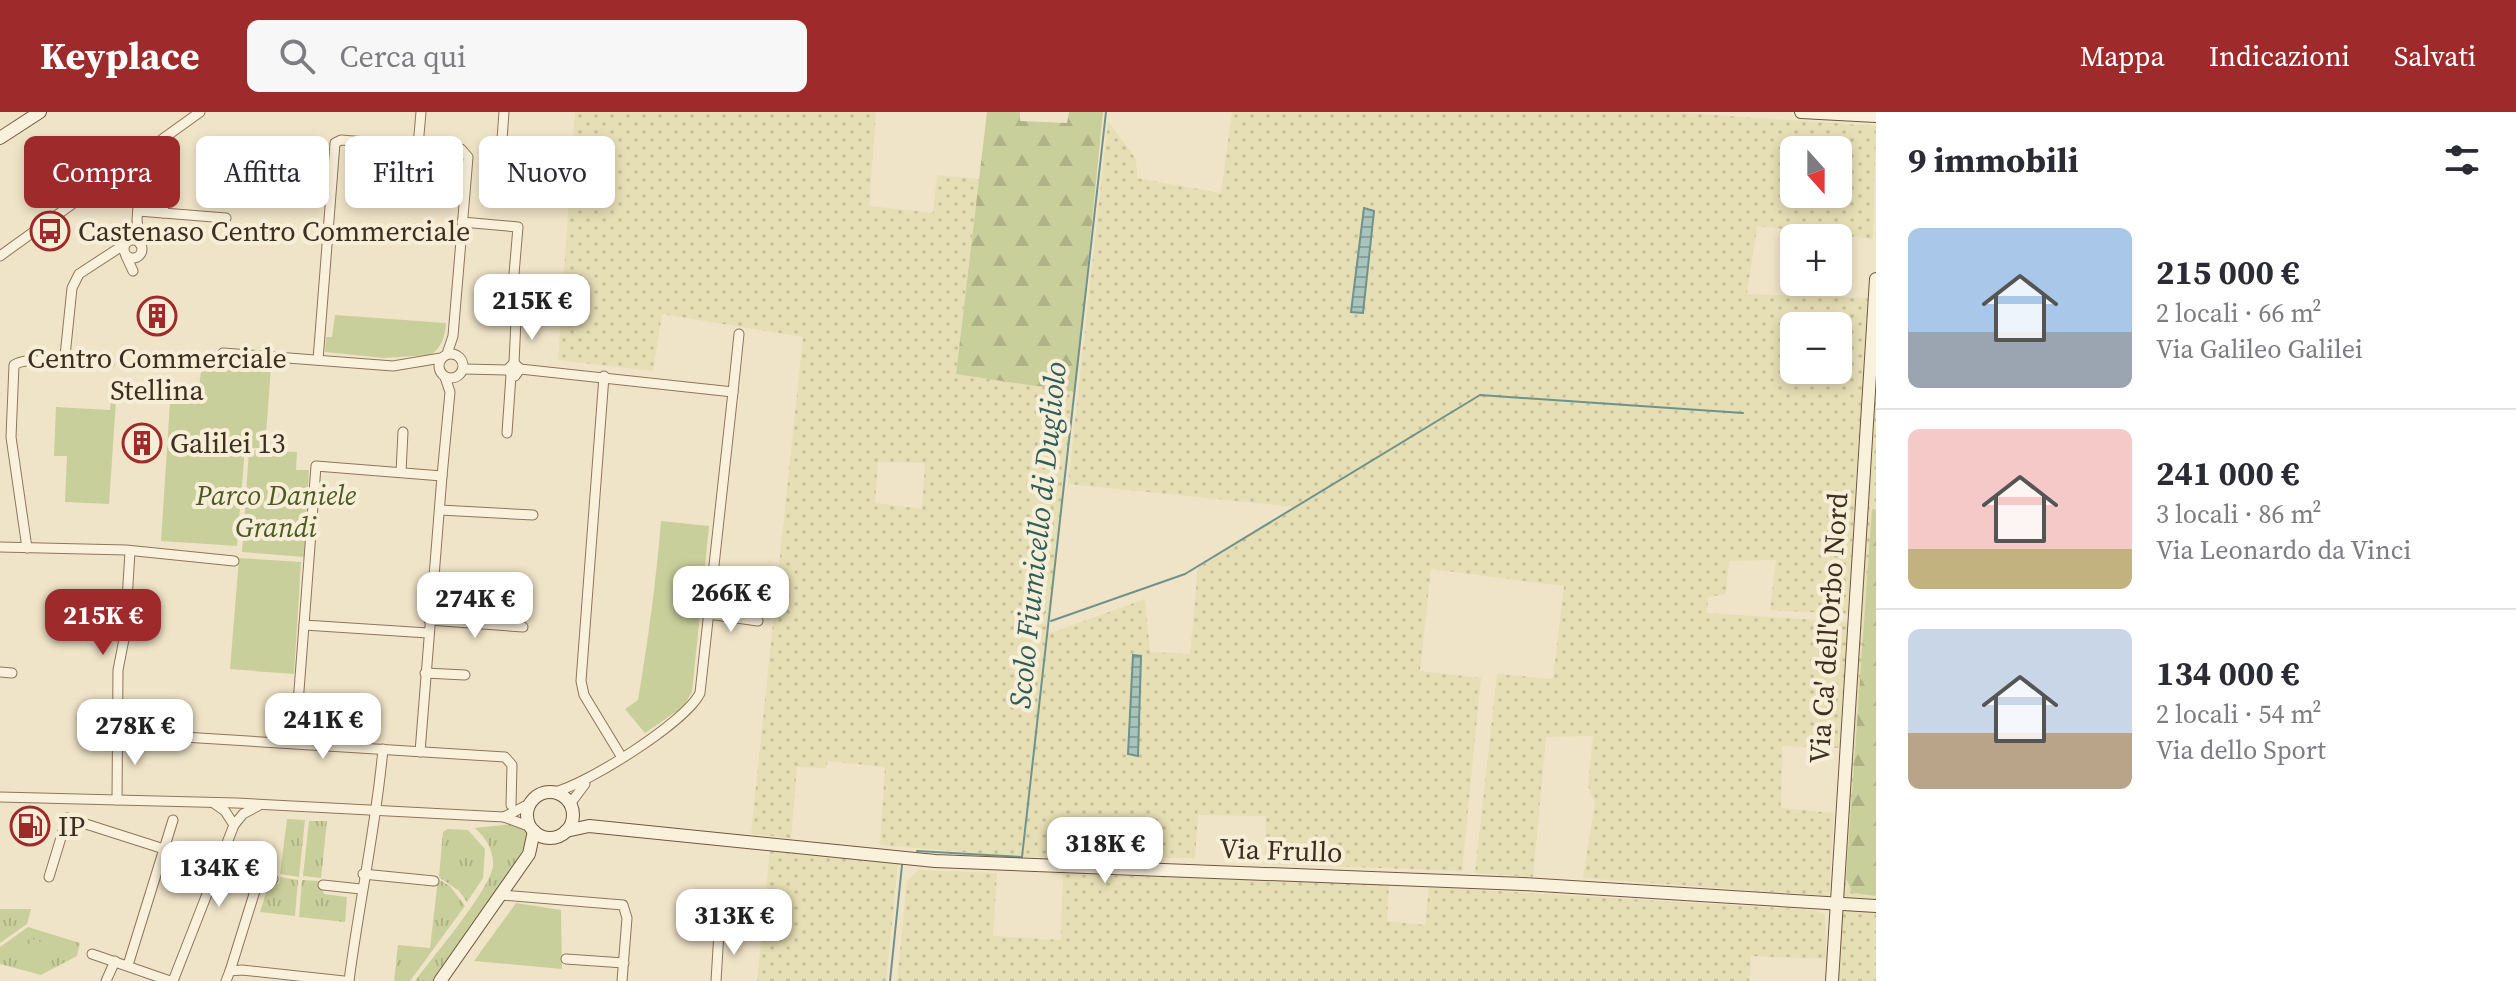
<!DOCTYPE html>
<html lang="it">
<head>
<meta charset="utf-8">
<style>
  body { margin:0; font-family:"Source Serif 4",serif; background:#f7f7f7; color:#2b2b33; height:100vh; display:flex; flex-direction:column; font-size:30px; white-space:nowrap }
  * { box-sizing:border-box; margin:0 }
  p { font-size:26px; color:#7c7c81 }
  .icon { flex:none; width:44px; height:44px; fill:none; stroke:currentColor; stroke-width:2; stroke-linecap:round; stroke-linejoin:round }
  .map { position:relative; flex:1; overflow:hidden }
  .sheet { display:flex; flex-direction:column; background:#fff; width:640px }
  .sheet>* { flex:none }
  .guide { position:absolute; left:24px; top:24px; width:760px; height:72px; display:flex; gap:16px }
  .needle { width:52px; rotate:159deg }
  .controls { position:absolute; left:1780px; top:24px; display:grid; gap:16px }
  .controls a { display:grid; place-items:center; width:72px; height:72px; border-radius:12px; background:#fff; box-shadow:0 4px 12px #0003; font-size:40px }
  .price { position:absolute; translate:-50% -68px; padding:0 18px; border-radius:16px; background:#fff; color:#222; font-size:26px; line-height:52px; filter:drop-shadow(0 2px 4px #0008) }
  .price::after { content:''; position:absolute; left:50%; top:48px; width:24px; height:18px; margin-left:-12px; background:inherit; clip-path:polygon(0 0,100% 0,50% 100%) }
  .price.current { background:#9e2a2b; color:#fff }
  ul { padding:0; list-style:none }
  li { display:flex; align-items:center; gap:24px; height:200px; padding:0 32px }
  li+li { border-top:2px solid #e1e1e2 }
  li span { display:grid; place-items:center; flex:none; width:224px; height:160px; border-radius:12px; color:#555 }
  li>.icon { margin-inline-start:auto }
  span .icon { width:96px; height:96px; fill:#fffc; stroke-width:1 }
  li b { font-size:34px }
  h2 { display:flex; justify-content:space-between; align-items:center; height:96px; padding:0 32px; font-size:34px }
  .pill { padding:0 28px; border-radius:12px; background:#fff; box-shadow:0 4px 12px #0003; font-size:28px; line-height:72px }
  .pill.current { background:#9e2a2b; color:#fff }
  header { display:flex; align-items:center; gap:48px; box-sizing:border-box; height:112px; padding:0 40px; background:#9e2a2b; color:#fff }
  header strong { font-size:38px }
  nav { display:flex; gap:44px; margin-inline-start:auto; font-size:28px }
  .search { width:560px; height:72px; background:#f7f7f7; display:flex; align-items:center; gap:20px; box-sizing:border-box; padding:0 28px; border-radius:12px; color:#7c7c81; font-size:30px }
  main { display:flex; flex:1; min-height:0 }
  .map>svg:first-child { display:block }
</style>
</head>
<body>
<header>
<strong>Keyplace</strong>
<div class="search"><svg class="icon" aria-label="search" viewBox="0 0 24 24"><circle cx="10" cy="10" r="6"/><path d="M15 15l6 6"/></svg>Cerca qui</div>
<nav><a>Mappa</a><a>Indicazioni</a><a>Salvati</a></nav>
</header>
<main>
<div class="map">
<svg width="1876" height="869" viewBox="0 0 1876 869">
  <defs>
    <pattern id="farmland-dots" width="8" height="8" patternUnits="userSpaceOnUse" patternTransform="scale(2)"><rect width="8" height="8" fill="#e6deb5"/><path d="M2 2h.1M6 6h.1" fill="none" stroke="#c6bf9b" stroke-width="1.8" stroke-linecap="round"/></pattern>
    <pattern id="grass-tufts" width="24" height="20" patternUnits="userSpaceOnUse" patternTransform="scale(2)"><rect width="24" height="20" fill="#c9cf9b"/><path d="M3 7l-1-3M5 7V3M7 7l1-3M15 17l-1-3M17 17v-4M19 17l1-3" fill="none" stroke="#aeb285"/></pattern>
    <pattern id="forest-firs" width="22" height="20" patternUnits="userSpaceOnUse" patternTransform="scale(2)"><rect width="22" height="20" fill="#c9cf9b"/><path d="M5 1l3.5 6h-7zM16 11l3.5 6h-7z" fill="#aeb285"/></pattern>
    <pattern id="water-rules" width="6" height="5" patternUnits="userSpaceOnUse" patternTransform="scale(2)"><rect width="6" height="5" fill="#a9c4bc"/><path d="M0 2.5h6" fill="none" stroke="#8ba098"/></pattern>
  </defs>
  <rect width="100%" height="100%" fill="#f0e4c8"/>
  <g fill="url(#farmland-dots)" fill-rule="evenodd">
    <path d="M575,0H876L869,94L933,101L937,63L979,67L956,261L1075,280L1048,522L1145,487L1150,540L1190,542L1198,455L1296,395L1068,372L1108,9L1136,47L1137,66L1221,81L1232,0H1672L1876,14L1873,127L1757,114L1747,182L1868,186L1848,502L1770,498L1776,448L1729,449L1726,482L1708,485L1707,501L1848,510L1840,636L1782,634L1781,696L1834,701L1829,784L1583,766L1595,691L1588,674L1593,624L1546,625L1533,765L1475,761L1497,562L1553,567L1564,474L1431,457L1420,559L1481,566L1462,759L1264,752L1266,704L1198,703L1195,746L1022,745L880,733L885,655L828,649L826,656L797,655L791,726L751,722L803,225L662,202L653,259L558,248ZM1794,38H1838V82H1794ZM1794,214H1838V258H1794ZM878,350L925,351L922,397L875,391Z"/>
    <polygon points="1876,221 1876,795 1834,793"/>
    <polygon points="770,737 898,752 886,869 757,869"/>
    <polygon points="918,758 997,761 993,824 1061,828 1063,762 1289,768 1389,772 1387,809 1425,813 1429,775 1814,798 1825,803 1826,847 1751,844 1749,869 897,869 907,769"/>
    <polygon points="1848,798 1876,800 1876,869 1839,869 1840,809 1841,801"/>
  </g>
  <g fill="url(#grass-tufts)">
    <polygon points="287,707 305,708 299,765 280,762"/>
    <polygon points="309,709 327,709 321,766 303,764"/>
    <path d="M513,712L524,718L527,725L519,748L434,869H415C432,846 490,778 493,754C494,739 486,726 475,716Z"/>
    <polygon points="448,717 468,718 485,737 483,766 467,790 459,779 439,765 443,720"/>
    <polygon points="280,765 298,768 295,804 260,800 269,771 279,772"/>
    <polygon points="438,767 450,774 465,794 410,869 394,869 398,833 430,836"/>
    <polygon points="302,768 320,769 324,782 347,785 345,810 299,805"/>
    <polygon points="0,797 31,797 27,812 0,831"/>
    <polygon points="28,815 80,831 77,844 41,863 0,852 0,835"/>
  </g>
  <g fill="url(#forest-firs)">
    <polygon points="987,0 1020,0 1020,9 1067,11 1069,0 1103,0 1075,280 956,262"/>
    <polygon points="1872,397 1876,398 1876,784 1853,781 1846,767"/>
  </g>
  <g fill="#c9cf9b">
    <path d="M335,203L446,211C445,225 442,234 431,243L384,246L325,240L326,225H332Z"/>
    <polygon points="202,251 271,255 265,336 245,336 237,434 161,429 171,274 199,275"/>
    <polygon points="114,264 117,274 109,392 65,390 67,344 54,344 56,295 110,298"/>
    <polygon points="249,338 297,340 296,358 309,358 304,445 242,440"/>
    <path d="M661,409L709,414L692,580L683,595L645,621L625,597L638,588C648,529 656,470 661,409Z"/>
    <polygon points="239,446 301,450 294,562 230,557"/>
    <polygon points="516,791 561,798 562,857 474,849"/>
    <polygon points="34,827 52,835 52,849 29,856 17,843"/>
  </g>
  <g fill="url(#water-rules)" stroke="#6f938a" stroke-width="2">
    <polygon points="1364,96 1374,99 1363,201 1351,200"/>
    <polygon points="1133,543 1141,544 1138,644 1128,642"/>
  </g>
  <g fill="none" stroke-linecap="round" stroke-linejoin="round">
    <g stroke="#6f938a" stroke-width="2">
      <polyline points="1051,509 1185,462 1480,283 1743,301"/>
      <polyline points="917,739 1022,745 1106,0"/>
      <polyline points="890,869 902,753"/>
    </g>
    <defs>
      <g id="street">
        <polyline points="504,0 501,41 536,44"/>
        <polyline points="418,34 461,37 468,45 453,224 447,242"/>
        <polyline points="138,99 226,106"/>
        <polyline points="163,101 168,48"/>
        <polyline points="462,110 518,115 514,162"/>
        <circle cx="133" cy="137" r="9"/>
        <polyline points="140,132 137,108 142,44"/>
        <polyline points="0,144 200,0"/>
        <polyline points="126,144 133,159"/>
        <polyline points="223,241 393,254 441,246"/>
        <circle cx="451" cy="254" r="12"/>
        <polyline points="318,248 335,31 341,28 418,34 421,0"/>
        <polyline points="58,249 109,252"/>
        <polyline points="514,251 516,208"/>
        <polyline points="464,257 507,258 515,264 520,257 514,251 507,258"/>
        <polyline points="520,257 733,280 739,222"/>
        <polyline points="604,264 581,569 584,583 621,644"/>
        <polyline points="507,321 511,263"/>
        <polyline points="401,360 403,320"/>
        <polyline points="442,364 450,280 445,265"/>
        <polyline points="440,398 533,403"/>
        <polyline points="0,435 126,438 234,449"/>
        <path d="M27,436L11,325L14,253C29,243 50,255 65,244L72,176L79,162L125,132"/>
        <polyline points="708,502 758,509"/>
        <polyline points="429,508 523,515"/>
        <polyline points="0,560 12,561"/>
        <polyline points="425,561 465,563"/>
        <polyline points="119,621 505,645 512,653 511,693"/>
        <polyline points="295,631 304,513"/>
        <polyline points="420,640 442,364 316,354 304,513 428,521"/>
        <path d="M554,680C586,673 686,610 700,581L733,280"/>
        <polyline points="0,685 236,691 504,705 531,715"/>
        <polyline points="117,688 118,558 125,522 130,439"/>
        <polyline points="215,692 225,699 234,713 243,702 258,694"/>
        <polyline points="570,692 585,672"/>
        <polyline points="504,705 531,691"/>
        <polyline points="363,762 434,769"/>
        <polyline points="49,765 67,706 164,737"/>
        <polyline points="323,773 361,777"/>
        <polyline points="501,783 623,793 627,806 622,869"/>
        <polyline points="92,842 170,869"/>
        <polyline points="566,847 624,851"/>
        <polyline points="128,853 173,708"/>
        <polyline points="230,859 259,766 273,767"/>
        <polyline points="106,869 115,849"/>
        <polyline points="173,869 234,713"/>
        <polyline points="226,869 230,859 242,858 344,869"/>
        <path d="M349,869C359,791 376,715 383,637"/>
        <polyline points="716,869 719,820"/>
      </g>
      <g id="secondary">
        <polyline points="1801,0 1876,4"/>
        <polyline points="0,26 40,0"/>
        <circle cx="550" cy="703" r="23"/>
        <polyline points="566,719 589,714 935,749 1523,772 1876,794"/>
        <polyline points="440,869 529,742 534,719"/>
        <polyline points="1832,869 1876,167"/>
      </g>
    </defs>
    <use href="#street" stroke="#8d765c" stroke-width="11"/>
    <use href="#secondary" stroke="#6f573f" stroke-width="14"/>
    <use href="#street" stroke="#faf1dc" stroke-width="9"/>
    <use href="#secondary" stroke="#faf1dc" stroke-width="12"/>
  </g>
  <defs>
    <symbol id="bus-ring" viewBox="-11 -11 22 22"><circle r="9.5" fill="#f7eed8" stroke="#9e2a2b" stroke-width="1.5"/><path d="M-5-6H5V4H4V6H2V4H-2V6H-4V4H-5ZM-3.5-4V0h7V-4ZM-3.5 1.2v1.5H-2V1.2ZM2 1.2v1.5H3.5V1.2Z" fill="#9e2a2b"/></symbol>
    <symbol id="building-ring" viewBox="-11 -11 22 22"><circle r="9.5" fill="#f7eed8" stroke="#9e2a2b" stroke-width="1.5"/><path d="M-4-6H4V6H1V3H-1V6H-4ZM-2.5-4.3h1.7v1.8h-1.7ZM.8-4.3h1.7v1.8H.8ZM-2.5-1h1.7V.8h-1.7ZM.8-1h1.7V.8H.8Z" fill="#9e2a2b"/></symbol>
    <symbol id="fuel-ring" viewBox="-11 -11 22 22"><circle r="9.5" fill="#f7eed8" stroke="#9e2a2b" stroke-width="1.5"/><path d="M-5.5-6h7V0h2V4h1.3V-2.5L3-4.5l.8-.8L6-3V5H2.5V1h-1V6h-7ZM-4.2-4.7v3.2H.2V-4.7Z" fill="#9e2a2b"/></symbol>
  </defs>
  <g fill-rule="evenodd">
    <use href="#bus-ring" x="28" y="97" width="44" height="44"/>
    <use href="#building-ring" x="135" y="182" width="44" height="44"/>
    <use href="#building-ring" x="120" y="309" width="44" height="44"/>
    <use href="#fuel-ring" x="8" y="692" width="44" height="44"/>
  </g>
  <g text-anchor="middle" stroke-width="8" stroke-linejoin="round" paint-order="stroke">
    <g font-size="28" fill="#3d2e20" stroke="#f7eed8" text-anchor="start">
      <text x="78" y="129">Castenaso Centro Commerciale</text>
      <text x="157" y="256" text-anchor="middle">Centro Commerciale<tspan x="157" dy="32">Stellina</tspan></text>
      <text x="170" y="341">Galilei 13</text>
      <text x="58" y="724">IP</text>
    </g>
    <g font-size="28" font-style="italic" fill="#4d5a26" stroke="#f7eed8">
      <text x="276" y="393">Parco Daniele<tspan x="276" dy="32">Grandi</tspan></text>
    </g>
    <g font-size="28" fill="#3d2e20" stroke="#f7eed8">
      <text transform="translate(1828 516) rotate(-86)" y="10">Via Ca' dell'Orbo Nord</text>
      <text transform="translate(1281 738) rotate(2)" y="10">Via Frullo</text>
    </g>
    <g font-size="30" font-style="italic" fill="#2f5d5a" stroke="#f7eed8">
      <text transform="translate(1038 423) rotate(-84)" y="10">Scolo Fiumicello di Dugliolo</text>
    </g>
  </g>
</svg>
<div class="controls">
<a><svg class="needle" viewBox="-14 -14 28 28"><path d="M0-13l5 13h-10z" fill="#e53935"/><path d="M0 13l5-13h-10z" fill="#7c7c81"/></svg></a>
<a>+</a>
<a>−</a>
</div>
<b class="price" style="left:532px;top:230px">215K €</b>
<b class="price" style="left:731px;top:522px">266K €</b>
<b class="price" style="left:475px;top:528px">274K €</b>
<b class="price current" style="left:103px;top:545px">215K €</b>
<b class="price" style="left:323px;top:649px">241K €</b>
<b class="price" style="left:135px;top:655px">278K €</b>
<b class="price" style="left:1105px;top:773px">318K €</b>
<b class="price" style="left:219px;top:797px">134K €</b>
<b class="price" style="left:734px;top:845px">313K €</b>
<div class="guide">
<a class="pill current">Compra</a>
<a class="pill">Affitta</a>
<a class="pill">Filtri</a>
<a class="pill">Nuovo</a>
</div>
</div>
<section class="sheet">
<h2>9 immobili<svg class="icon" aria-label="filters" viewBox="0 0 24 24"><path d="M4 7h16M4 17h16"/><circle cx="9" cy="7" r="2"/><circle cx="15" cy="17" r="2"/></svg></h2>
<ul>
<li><span style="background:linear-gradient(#a9c7e8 65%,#9aa5b1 0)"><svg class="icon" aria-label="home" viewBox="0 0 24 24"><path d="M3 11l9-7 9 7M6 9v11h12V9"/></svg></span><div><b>215 000 €</b><p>2 locali · 66 m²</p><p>Via Galileo Galilei</p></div></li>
<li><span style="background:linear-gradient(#f6c9c9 75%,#c2b280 0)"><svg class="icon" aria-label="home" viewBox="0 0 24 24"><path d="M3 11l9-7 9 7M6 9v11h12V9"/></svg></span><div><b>241 000 €</b><p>3 locali · 86 m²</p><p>Via Leonardo da Vinci</p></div></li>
<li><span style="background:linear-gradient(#c9d6e8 65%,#b9a48a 0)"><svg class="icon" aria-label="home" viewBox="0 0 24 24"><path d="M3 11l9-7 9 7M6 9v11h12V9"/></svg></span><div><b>134 000 €</b><p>2 locali · 54 m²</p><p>Via dello Sport</p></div></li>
</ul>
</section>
</main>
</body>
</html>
